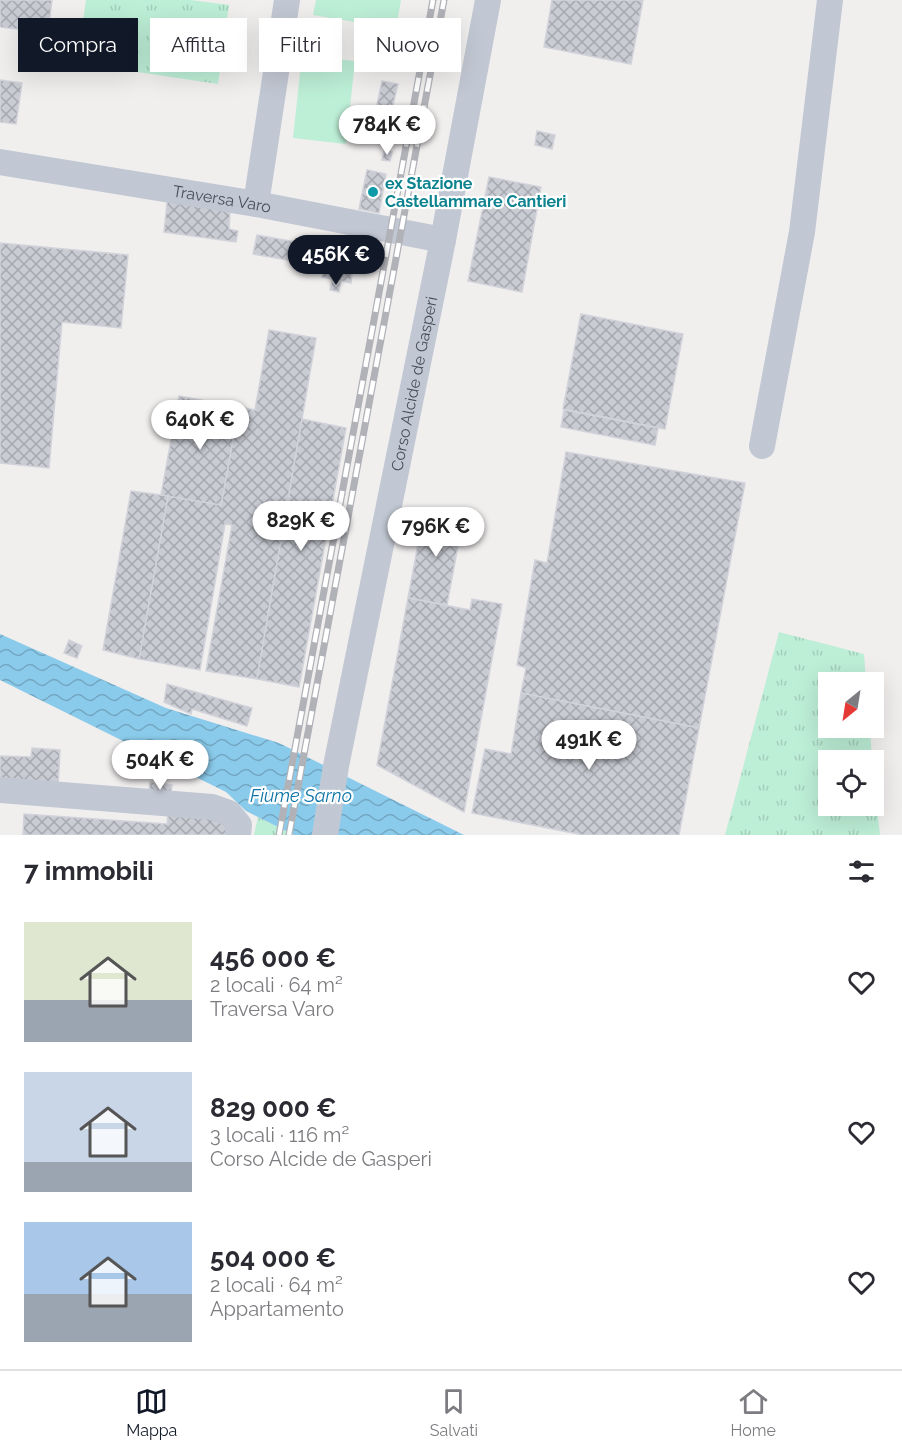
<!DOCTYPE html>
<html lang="it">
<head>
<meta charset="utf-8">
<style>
  body { margin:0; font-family:Raleway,sans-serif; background:#f2f2f3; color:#2b2b33; height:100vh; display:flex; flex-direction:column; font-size:22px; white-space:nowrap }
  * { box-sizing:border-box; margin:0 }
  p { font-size:20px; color:#7c7c81 }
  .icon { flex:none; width:33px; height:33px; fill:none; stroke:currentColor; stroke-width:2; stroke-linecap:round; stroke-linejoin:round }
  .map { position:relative; height:835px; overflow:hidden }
  .sheet { display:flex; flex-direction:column; background:#fff; flex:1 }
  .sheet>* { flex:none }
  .top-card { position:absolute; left:18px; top:18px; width:600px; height:54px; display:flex; gap:12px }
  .needle { width:39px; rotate:210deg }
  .buttons { position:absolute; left:818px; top:672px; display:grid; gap:12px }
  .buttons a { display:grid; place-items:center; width:66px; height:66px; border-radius:0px; background:#fff; box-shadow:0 6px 24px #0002; font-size:30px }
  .price { position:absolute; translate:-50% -51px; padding:0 14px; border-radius:21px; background:#fff; color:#222; font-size:20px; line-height:39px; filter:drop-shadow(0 2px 3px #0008) }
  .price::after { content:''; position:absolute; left:50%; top:36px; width:18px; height:14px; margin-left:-9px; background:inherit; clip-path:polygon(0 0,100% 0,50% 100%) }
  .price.selected { background:#111827; color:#fff }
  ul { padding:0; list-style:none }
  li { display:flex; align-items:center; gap:18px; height:150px; padding:0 24px }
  li span { display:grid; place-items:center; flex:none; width:168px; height:120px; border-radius:0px; color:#555 }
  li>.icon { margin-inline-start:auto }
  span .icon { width:72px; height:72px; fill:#fffc; stroke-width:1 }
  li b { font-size:26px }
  h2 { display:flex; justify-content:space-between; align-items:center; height:72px; padding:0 24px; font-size:26px }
  .tag { padding:0 21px; border-radius:0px; background:#fff; box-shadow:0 6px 24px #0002; font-size:21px; line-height:54px }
  .tag.selected { background:#111827; color:#fff }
  .dock { display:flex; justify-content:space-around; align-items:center; height:84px; border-top:2px solid #e1e1e2; background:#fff; font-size:16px; color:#7c7c81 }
  .dock a { display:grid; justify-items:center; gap:3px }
  .dock .selected { color:#111827 }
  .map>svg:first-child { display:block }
</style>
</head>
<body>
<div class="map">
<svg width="902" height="835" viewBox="0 0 902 835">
  <defs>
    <pattern id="grass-tufts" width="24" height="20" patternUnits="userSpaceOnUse" patternTransform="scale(1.5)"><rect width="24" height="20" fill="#bdeed6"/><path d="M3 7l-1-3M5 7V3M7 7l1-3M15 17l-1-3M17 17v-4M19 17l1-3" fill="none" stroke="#a4ceba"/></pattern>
    <pattern id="water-waves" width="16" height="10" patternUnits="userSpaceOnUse" patternTransform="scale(1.5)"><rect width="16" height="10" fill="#8acbeb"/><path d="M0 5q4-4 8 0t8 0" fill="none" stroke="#73a7c1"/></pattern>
    <pattern id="building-cross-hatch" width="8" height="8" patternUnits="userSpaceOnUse" patternTransform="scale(1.5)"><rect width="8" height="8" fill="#caccd4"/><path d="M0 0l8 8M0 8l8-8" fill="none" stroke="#a6a8af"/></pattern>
  </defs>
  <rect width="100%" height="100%" fill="#f1eeee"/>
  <g fill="url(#grass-tufts)">
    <polygon points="86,0 191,0 229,5 218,84 77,63"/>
    <polygon points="779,632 864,654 866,682 828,682 828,728 870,728 872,760 828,760 828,806 873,806 873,771 880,835 725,835"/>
    <polygon points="258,817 294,835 254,835"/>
  </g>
  <g fill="#bdeed6">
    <polygon points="316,0 401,0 396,29 313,15"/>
    <polygon points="302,55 355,61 346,144 293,138"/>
  </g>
  <polygon fill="url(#water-waves)" points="0,634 166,708 279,743 464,835 294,835 246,811 226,792 0,680"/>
  <g fill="url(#building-cross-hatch)" stroke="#d2d3da" stroke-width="1.5">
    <polygon points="0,0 52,0 48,33 0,27"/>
    <polygon points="552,0 643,0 631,64 544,47"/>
    <polygon points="32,53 47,55 46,71 30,69"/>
    <polygon points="0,80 22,83 16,124 0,122"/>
    <polygon points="382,81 398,84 391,113 376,109"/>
    <polygon points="393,118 403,120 402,129 392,127"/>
    <polygon points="537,131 555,135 552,149 535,145"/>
    <polygon points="384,151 392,152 390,161 382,160"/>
    <polygon points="367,170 386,174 379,213 359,209"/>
    <polygon points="489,177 541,187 522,292 468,281"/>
    <polygon points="168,194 230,212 229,229 238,231 236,242 164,232"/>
    <polygon points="257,235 307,244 304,263 253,254"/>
    <polygon points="334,238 355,243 351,283 322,277 324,267 304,263 306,248 323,251 325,242 333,243"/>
    <polygon points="0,243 128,255 121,328 62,322 49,468 0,463"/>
    <polygon points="332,279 341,281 339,292 330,290"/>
    <polygon points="581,314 683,334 665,429 563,409"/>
    <polygon points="269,330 316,338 257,679 206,671 232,525 225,524 200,670 139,659 168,496 221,505 239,407 255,410"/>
    <polygon points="179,396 239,407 221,505 161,495"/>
    <polygon points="564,410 658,428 655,445 561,427"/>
    <polygon points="302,419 346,428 299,687 257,679"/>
    <polygon points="566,452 745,483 699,728 521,693 526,668 517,665 535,560 547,563"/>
    <polygon points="131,491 168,496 139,659 103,650"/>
    <polygon points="424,512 463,519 447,605 408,598"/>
    <polygon points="408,598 470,610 472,599 502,604 464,812 377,765"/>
    <polygon points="69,640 82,646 77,658 64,653"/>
    <polygon points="167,684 252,708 247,726 192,709 191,714 164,702"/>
    <polygon points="521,693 699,728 679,835 583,835 472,813 485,749 511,754"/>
    <polygon points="32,748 60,750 58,788 0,785 0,756 31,757"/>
    <polygon points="150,782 172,785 170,799 148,797"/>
    <polygon points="24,814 167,824 168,814 228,818 226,835 23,835"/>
  </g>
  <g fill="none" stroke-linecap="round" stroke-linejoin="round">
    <g stroke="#c2c8d3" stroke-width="26">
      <path id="s1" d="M0,162L256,204L443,240"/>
      <polyline points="256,204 287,0"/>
      <polyline points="762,446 802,232 830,0"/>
      <polyline points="0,790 212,807 229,813 239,825 238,835"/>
      <path id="s2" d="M325,835L336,766L443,240L488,0"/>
    </g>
    <defs>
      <g id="rail">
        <polyline points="279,835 433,0"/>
        <polyline points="289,835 444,0"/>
      </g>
    </defs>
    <use href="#rail" stroke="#b0b2b8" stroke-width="7"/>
    <use href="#rail" stroke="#fff" stroke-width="4.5" stroke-dasharray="14" stroke-linecap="butt"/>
  </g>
  <circle fill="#0f9aa8" stroke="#fff" stroke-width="2" cx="373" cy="192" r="6"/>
  <g text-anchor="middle" stroke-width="4.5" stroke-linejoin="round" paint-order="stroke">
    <g font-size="16" font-weight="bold" fill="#0d838f" stroke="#fff" text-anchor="start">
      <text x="385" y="189">ex Stazione<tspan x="385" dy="18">Castellammare Cantieri</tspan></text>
    </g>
    <g font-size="16" fill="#464f5b" stroke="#fff">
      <text dy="6" stroke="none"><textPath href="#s1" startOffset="225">Traversa Varo</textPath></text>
      <text dy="6" stroke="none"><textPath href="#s2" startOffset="460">Corso Alcide de Gasperi</textPath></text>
    </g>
    <g font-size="18" font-style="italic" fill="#0e74a7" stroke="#fff">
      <text x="301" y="802">Fiume Sarno</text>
    </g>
  </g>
</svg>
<div class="buttons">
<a><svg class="needle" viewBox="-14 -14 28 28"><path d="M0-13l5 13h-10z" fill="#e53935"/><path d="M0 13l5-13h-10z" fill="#7c7c81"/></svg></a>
<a><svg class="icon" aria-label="locate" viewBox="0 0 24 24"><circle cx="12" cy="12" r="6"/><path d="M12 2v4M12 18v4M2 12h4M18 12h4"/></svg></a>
</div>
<b class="price" style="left:387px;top:156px">784K €</b>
<b class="price selected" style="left:336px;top:286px">456K €</b>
<b class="price" style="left:200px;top:451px">640K €</b>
<b class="price" style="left:301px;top:552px">829K €</b>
<b class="price" style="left:436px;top:558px">796K €</b>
<b class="price" style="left:589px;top:771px">491K €</b>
<b class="price" style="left:160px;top:791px">504K €</b>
<div class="top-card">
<a class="tag selected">Compra</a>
<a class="tag">Affitta</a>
<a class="tag">Filtri</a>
<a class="tag">Nuovo</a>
</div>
</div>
<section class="sheet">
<h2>7 immobili<svg class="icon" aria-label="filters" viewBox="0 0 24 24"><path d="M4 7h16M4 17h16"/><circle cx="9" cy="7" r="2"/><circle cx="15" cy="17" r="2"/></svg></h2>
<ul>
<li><span style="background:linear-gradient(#dfe7d0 65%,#9aa5b1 0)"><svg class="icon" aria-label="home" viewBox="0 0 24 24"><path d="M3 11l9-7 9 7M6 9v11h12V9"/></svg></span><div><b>456 000 €</b><p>2 locali · 64 m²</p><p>Traversa Varo</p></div><svg class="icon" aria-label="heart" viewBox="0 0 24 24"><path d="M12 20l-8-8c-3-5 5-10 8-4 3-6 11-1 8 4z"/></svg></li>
<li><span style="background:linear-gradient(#c9d6e8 75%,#9aa5b1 0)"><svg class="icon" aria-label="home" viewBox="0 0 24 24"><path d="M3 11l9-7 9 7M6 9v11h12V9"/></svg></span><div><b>829 000 €</b><p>3 locali · 116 m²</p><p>Corso Alcide de Gasperi</p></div><svg class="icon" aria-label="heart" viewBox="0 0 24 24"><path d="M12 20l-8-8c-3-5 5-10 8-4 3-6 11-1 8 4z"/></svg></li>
<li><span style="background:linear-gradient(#a9c7e8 60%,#9aa5b1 0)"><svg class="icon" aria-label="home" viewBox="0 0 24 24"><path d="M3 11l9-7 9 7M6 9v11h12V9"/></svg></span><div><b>504 000 €</b><p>2 locali · 64 m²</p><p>Appartamento</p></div><svg class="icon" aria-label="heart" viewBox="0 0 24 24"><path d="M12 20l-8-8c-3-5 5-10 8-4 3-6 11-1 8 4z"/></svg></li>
</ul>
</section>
<nav class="dock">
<a class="selected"><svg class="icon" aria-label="map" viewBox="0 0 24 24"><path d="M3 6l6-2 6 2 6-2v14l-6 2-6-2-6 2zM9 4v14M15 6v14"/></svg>Mappa</a>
<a><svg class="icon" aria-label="saved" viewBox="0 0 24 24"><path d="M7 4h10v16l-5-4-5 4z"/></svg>Salvati</a>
<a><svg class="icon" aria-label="home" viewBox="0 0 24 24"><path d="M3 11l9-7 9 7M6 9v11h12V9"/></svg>Home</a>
</nav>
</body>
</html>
